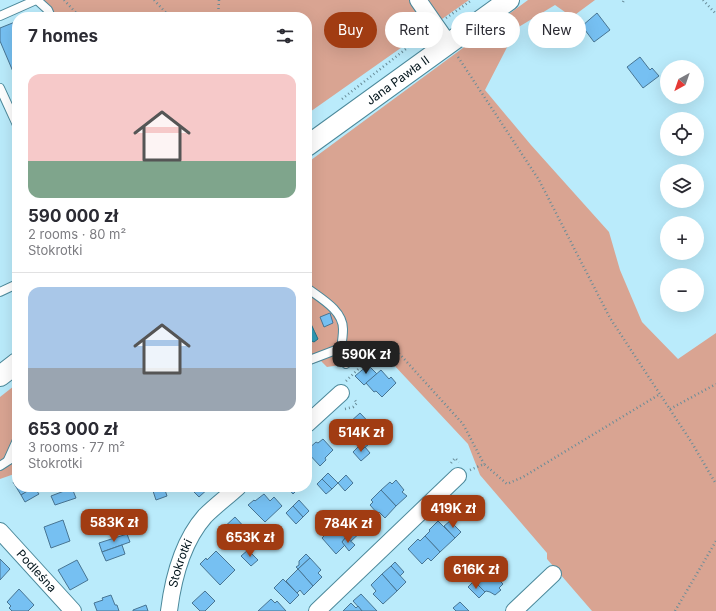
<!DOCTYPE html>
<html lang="en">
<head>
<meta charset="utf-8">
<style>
  body { margin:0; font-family:Inter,sans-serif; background:#f2f2f3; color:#2b2b33; height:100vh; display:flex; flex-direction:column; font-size:15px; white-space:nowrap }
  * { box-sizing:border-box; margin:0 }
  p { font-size:13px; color:#7c7c81 }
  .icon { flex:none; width:22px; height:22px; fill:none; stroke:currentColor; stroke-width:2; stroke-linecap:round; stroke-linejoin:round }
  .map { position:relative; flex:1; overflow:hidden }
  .side { position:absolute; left:12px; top:12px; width:300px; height:480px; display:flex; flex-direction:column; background:#fff; border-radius:16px; box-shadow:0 4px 16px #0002 }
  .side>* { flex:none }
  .hud { position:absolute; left:324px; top:12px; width:332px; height:36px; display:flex; gap:8px }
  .needle { width:26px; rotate:220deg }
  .tools { position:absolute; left:660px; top:60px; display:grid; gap:8px }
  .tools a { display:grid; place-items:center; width:44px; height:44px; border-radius:50%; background:#fff; box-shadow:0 4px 16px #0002; font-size:20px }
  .price { position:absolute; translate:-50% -34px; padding:0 9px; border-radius:8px; background:#a13c12; color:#fff; font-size:13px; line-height:26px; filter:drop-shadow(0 1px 2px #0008) }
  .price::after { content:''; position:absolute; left:50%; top:24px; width:12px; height:9px; margin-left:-6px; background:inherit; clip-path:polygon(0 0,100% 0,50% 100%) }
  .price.active { background:#222; color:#fff }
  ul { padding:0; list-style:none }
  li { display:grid; align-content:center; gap:8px; height:212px; padding:0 16px }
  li+li { border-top:1px solid #e1e1e2 }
  li span { display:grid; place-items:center; height:124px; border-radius:12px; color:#555 }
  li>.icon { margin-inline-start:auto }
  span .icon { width:72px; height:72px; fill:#fffc; stroke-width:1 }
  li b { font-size:17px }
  h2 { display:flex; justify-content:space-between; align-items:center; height:48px; padding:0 16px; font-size:17px }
  .chip { padding:0 14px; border-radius:18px; background:#fff; box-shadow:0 4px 16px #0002; font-size:14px; line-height:36px }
  .chip.active { background:#a13c12; color:#fff }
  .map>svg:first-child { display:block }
</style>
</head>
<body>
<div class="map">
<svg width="716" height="611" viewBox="0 0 716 611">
  <rect width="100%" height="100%" fill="#baebfb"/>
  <g fill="#d9a492">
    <polygon points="41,0 469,0 307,114 307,17 58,17"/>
    <polygon points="528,0 595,0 572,17 555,5 517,28 485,90 531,145 609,232 620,270 642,322 678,359 716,333 716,611 592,611 547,559 547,553 480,475 468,444 377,347 360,362 327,367 321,361 307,366 307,163"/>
    <polygon points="14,386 17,390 17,473 0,479 0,397"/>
  </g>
  <path fill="#309cb8" stroke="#227389" d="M307,306L309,308C309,313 308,319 311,324C313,329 316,334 318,339L314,342L307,339Z"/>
  <g fill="#76c0f2" stroke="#487593">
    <polygon points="597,13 610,30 594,42 582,26"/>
    <polygon points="15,22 17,26 17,81 0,41 0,28"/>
    <polygon points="640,57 650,70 652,68 659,76 643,88 627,67"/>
    <polygon points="330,313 333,323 324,327 320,317"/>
    <polygon points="368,365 377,374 364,385 355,376"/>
    <polygon points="381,370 389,379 391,377 396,383 382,397 376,391 374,392 366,383"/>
    <polygon points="360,413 376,430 365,440 369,444 362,450 338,426 345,419 349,423"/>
    <polygon points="323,439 333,450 325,458 326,460 320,466 307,452 307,450 316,442 318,443"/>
    <polygon points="358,447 362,450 365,447 370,453 361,461 353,452"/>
    <polygon points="328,473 338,483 332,489 322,479"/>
    <polygon points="346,475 353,483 345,491 338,483"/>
    <polygon points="322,479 332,489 326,494 317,484"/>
    <polygon points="17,480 17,487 34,487 21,495 13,482"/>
    <polygon points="396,480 404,490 402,492 407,496 396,506 381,490 390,482 392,484"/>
    <polygon points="34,487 39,494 25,502 21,495"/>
    <polygon points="164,487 167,496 156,500 153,491"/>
    <polygon points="189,487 210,487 199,497"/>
    <polygon points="287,487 300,487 293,494"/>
    <polygon points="72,488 76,498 55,505 51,496"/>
    <polygon points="381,490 396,506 385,518 379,512 378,514 370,505 373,502 371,500"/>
    <polygon points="264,494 270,501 274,497 282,506 265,522 248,505 254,500 255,501"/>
    <polygon points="299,500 309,511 303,517 293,506"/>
    <polygon points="293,506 303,517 296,524 286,513"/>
    <polygon points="350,511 363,525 361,527 363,530 350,542 335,526"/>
    <polygon points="235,517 247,530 237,539 239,541 234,546 220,531"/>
    <polygon points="63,520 70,541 51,548 44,527"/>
    <polygon points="438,521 455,538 440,552 425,536 430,531 429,530"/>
    <polygon points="450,521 461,532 455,538 444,526"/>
    <polygon points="337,527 346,537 342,542 345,545 336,554 322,538 331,529 333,531"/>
    <polygon points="127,534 130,542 102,552 99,543"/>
    <polygon points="425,536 440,552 431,561 428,558 422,564 408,549 418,539 420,541"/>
    <polygon points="346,537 355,545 349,551 342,542"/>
    <polygon points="122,545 125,554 106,561 102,552"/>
    <polygon points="248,550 258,560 251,566 241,556"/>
    <polygon points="216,551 235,570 220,585 200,564 206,558 207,560"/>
    <polygon points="306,554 310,558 298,569 296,567 299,565 299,561"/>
    <polygon points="310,558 321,570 318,573 322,577 313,586 298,569"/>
    <polygon points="0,559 10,569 0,580"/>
    <polygon points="77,560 88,580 70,590 58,570"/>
    <polygon points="395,562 404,572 400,576 391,566"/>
    <polygon points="493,562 500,566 499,568 503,572 497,578 503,584 499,588 501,590 495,595 490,592 486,591 485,592 474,581 477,582 487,572 485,570"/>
    <polygon points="391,566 406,582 397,591 382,574"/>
    <polygon points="298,569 313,586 304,595 300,590 297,593 286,581"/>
    <polygon points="382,574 397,591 383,604 373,594 376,591 371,585"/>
    <polygon points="283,579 299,595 290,604 274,588"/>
    <polygon points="474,581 485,592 479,598 468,587"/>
    <polygon points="19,589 34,605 28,611 12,611 9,608 11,606 7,602"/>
    <polygon points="205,591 215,601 205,611 200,611 192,603"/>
    <polygon points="361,594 377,611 362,611 353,601"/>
    <polygon points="111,595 115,605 117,605 119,611 97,611 94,603 103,600 102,598"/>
    <polygon points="271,599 275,603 277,601 286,611 258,611"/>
    <polygon points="460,602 469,611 456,611 453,608"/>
    <polygon points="351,603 356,608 358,606 362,611 343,611"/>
    <polygon points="146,605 148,611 133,611 133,610"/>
  </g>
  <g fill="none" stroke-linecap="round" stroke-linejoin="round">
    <defs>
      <g id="service">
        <polyline points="37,0 48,10 51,17"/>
        <polyline points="0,16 36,0"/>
        <polyline points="0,88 17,125"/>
        <path d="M307,288C320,298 343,310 343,329C343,336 342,342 341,348L307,361"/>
        <polyline points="0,292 17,284"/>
        <polyline points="341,348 346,364"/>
        <polyline points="8,460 17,440"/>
        <polyline points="0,466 17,455"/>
      </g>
      <g id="minor">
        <polyline points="418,0 448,43"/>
        <polyline points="307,424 341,393"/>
        <path id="s1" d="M0,531L73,611"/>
        <path id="s2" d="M169,611C173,579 183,541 205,516C215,506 227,497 238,487"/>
        <polyline points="317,611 458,476"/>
        <polyline points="514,611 553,574"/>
      </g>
      <g id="tertiary">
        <path id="s3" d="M307,146L509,0"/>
        <polyline points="0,376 17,363"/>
      </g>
    </defs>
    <use href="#service" stroke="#4c899b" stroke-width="10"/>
    <use href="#minor" stroke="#4c899b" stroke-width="18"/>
    <use href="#tertiary" stroke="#4c899b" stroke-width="22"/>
    <g stroke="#688c98" stroke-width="2.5" stroke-dasharray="1 3" stroke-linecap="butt">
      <polyline points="64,0 80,17"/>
      <polyline points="154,0 170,17"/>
      <polyline points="703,0 716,14"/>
      <polyline points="623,2 624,0"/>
      <polyline points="218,17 219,0"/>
      <polyline points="446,18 472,0"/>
      <polyline points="458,57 539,180 610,318 692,443 716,484"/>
      <polyline points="342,99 425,34"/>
      <polyline points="346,381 378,350 385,347 396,350 463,424 484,464"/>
      <polyline points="345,409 353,407 357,403 354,399"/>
      <polyline points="670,409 716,384"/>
      <polyline points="451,463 455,458 459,462"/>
      <polyline points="470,470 484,464 507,484 523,477 660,394"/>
      <polyline points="675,611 716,541"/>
    </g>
    <use href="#service" stroke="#fff" stroke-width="8"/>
    <use href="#minor" stroke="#fff" stroke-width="16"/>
    <use href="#tertiary" stroke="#fff" stroke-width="20"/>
  </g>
  <g text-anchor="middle" stroke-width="3.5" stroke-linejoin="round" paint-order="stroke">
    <g font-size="12" fill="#00131a" stroke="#baebfb">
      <text dy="4" stroke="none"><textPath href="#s3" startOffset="112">Jana Pawła II</textPath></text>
      <text dy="4" stroke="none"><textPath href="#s2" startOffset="49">Stokrotki</textPath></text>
      <text dy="4" stroke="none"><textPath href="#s1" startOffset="54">Podleśna</textPath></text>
    </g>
  </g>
</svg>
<div class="tools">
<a><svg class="needle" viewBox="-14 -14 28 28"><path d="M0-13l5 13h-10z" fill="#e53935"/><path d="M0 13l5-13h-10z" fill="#7c7c81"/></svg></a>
<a><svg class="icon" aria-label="locate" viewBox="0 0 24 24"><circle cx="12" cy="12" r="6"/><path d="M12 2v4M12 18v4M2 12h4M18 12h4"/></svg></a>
<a><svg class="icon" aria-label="layers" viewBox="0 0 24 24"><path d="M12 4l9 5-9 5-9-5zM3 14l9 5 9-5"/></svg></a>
<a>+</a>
<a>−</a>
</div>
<b class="price active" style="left:366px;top:375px">590K zł</b>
<b class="price" style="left:361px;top:453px">514K zł</b>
<b class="price" style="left:453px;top:529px">419K zł</b>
<b class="price" style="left:114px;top:543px">583K zł</b>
<b class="price" style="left:348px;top:544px">784K zł</b>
<b class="price" style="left:250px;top:558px">653K zł</b>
<b class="price" style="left:476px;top:590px">616K zł</b>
<div class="hud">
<a class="chip active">Buy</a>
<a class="chip">Rent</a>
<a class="chip">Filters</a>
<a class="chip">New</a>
</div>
<section class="side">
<h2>7 homes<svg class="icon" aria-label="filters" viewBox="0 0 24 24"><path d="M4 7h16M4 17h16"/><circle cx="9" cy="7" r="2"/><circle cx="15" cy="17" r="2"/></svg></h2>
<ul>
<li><span style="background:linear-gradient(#f6c9c9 70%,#7fa58c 0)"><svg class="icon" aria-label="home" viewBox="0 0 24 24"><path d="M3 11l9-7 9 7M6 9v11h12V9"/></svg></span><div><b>590 000 zł</b><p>2 rooms · 80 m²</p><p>Stokrotki</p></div></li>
<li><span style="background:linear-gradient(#a9c7e8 65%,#9aa5b1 0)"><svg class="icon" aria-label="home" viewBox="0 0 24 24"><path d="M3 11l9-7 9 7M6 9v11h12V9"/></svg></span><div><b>653 000 zł</b><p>3 rooms · 77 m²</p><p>Stokrotki</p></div></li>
</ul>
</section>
</div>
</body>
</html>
